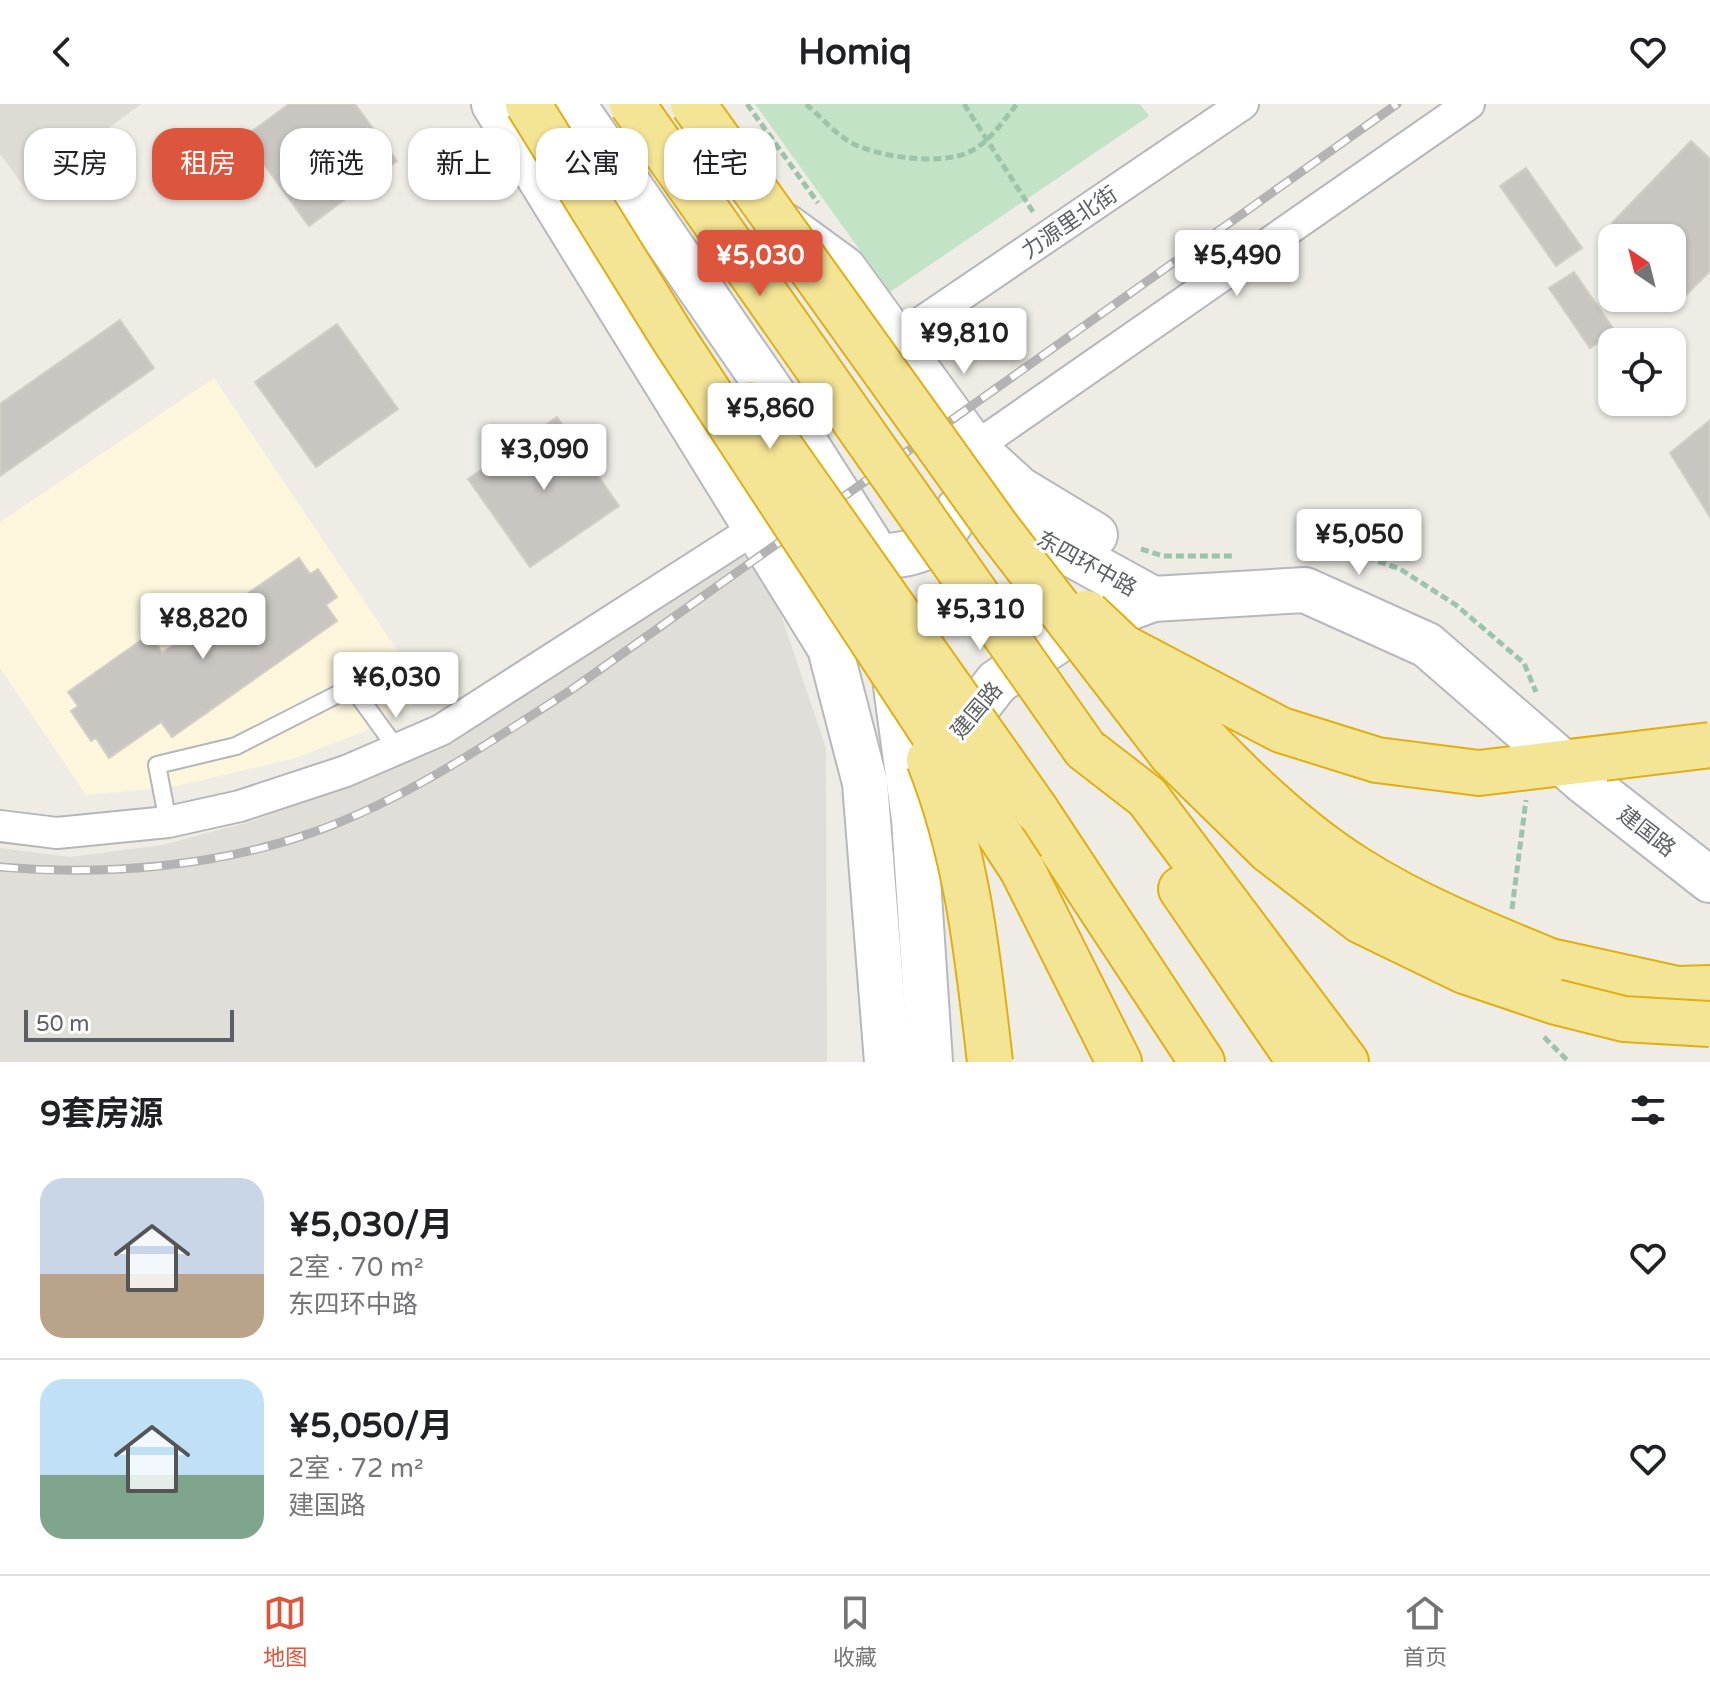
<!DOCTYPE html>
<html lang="zh">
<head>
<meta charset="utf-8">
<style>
  body { margin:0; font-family:"Varela Round","Noto Sans SC",sans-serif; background:#f6f6f6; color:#202124; height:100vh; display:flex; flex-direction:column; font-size:30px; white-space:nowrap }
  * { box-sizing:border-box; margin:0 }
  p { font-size:26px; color:#757577 }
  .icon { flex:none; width:44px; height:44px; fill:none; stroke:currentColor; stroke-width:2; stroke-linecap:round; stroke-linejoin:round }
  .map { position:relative; height:958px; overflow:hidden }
  .sheet { display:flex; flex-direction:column; background:#fff; flex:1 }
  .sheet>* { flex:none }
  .hud { position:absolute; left:24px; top:24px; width:800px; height:72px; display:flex; gap:16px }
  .needle { width:52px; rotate:325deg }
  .buttons { position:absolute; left:1598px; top:120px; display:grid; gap:16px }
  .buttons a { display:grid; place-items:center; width:88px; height:88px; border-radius:16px; background:#fff; box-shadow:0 2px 6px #0004; font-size:40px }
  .scale { position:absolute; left:24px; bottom:20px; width:210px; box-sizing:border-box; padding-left:8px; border:4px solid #5c5f64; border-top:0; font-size:22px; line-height:28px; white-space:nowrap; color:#5c5f64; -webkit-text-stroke:6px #fff; paint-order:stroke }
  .price { position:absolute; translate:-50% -68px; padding:0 18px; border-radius:8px; background:#fff; color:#222; font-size:26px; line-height:52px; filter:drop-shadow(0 2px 4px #0008) }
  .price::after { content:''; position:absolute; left:50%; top:48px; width:24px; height:18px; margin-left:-12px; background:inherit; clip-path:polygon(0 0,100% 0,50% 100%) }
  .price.on { background:#db563d; color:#fff }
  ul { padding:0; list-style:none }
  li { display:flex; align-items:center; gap:24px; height:200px; padding:0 40px }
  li+li { border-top:2px solid #e0e0e0 }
  li span { display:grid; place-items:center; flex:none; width:224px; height:160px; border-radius:24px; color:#555 }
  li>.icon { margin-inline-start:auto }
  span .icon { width:96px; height:96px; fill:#fffc; stroke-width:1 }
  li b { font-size:34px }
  h2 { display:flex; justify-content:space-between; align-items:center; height:96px; padding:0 40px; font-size:34px }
  .chip { padding:0 28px; border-radius:24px; background:#fff; box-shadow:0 2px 6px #0004; font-size:28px; line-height:72px }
  .chip.on { background:#db563d; color:#fff }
  header { display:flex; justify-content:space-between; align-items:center; height:104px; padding:0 40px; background:#fff; font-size:36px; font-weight:800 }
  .menu { display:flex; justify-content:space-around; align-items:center; height:112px; border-top:2px solid #e0e0e0; background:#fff; font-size:22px; color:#757577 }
  .menu a { display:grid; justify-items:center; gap:4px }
  .menu .on { color:#db563d }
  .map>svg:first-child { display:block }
</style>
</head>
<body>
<header><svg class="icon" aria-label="back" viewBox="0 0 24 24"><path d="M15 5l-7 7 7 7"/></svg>Homiq<svg class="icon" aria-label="heart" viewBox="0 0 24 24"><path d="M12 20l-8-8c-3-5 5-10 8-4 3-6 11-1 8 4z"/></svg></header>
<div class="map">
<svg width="1710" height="958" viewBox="0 0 1710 958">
  <rect width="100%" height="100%" fill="#eeece5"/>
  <polygon fill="#fbf6dc" points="214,274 428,592 363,628 296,654 173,683 86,691 0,564 0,418"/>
  <polygon fill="#dfded9" points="737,444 774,490 826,644 827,958 0,958 0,744 70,753 162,741 253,717 346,681"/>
  <polygon fill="#dddbd3" points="0,0 141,0 26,85 0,50"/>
  <polygon fill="#c3e3c6" points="755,0 1140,0 1149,12 890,188"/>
  <g fill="#c9c6c2" stroke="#d2cec3" stroke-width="2">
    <polygon points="289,0 355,0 397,57 309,122 244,33"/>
    <polygon points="1691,37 1710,55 1710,167 1687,190 1672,176 1672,134 1628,134 1612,119"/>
    <polygon points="1526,64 1582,144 1556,162 1500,82"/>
    <polygon points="1574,168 1615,227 1590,244 1549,184"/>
    <polygon points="120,216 154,264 0,372 0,300"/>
    <polygon points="337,220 398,305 316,363 255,278"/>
    <polygon points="557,313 619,402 530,463 468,375"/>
    <polygon points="1710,316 1710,413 1670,349"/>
    <polygon points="299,454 310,470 318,465 337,493 326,501 337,517 172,633 161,618 109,654 96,634 91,637 71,607 78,602 68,588 150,530 162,549"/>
  </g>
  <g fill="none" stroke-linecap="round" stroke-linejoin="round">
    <defs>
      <polyline id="lane" points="168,718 157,661 236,642 352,583 397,645"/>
      <g id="street">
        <polyline points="895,236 1243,0"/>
        <polyline points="974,344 1469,0"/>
        <polyline points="0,722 57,729 168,718 240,702 346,667 441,626 756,424"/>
      </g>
      <g id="secondary">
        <polyline points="494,0 830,544 865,679 887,958"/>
        <polyline points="573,0 788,312 869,439"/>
        <polyline points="785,122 844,165 974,344 1019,385 1095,431"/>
        <polyline points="973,396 1153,495"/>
        <path d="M878,453C919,450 939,444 958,406"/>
        <polyline points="893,560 914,715 930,958"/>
        <polyline points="949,639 997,578 1078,523 1153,495 1305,486 1427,541 1511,614"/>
        <polyline points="1585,678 1710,776"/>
      </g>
      <g id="highway">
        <polyline points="1085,645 1147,693 1346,958"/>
        <polyline points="1036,706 1202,958"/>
        <polyline points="1022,765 1119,958"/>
        <polyline points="1181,785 1300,958"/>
        <polyline points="1550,857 1677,885 1710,884"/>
      </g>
    </defs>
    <use href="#lane" stroke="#b5b6ba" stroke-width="20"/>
    <use href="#street" stroke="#b5b6ba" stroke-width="34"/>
    <use href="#secondary" stroke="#b6b8bd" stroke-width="48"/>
    <use href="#highway" stroke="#e0b012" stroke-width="48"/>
    <g stroke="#9cc4ab" stroke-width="5" stroke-dasharray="8 4" stroke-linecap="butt">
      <polyline points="747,0 818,99"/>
      <path d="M806,0C820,12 833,27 848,37C875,53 940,62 969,48C989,39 1003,17 1017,0"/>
      <polyline points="964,0 1035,111"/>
      <polyline points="1141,445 1163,452 1234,452"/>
      <polyline points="1308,448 1349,447 1400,465 1456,501 1524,559 1536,588"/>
      <polyline points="1512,805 1526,696"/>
      <polyline points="1544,933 1569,958"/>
    </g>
    <use href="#lane" stroke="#fff" stroke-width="16"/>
    <use href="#street" stroke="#fff" stroke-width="30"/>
    <use href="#secondary" stroke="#fff" stroke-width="44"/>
    <use href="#highway" stroke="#f4e495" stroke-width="44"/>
    <defs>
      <path id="rail" d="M0,763C103,772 216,763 314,728C406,695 489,639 571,586L1397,0"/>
    </defs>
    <use href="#rail" stroke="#b3b3b4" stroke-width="9"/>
    <use href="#rail" stroke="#fff" stroke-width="6" stroke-dasharray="18" stroke-linecap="butt"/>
    <defs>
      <polyline id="secondary-bridge" points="1511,614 1585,678"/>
      <g id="highway-bridge">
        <polyline points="528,0 672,232 1022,765"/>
        <polyline points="632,0 1085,645"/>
        <polyline points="693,0 998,425 1172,651 1270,747 1361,817 1464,867 1556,898 1624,915 1710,920"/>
        <polyline points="750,300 1036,706"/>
        <polyline points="1087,509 1123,543 1281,626 1377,656 1479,669 1710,641"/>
        <path d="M1139,561C1198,631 1280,717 1357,765C1417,803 1484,830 1550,857"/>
        <path d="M929,656C968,753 978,855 990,958"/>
      </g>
    </defs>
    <use href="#secondary-bridge" stroke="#b6b8bd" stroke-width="48" stroke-linecap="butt"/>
    <use href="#highway-bridge" stroke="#e0b012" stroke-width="48" stroke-linecap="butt"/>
    <use href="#secondary-bridge" stroke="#fff" stroke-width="44"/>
    <use href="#highway-bridge" stroke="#f4e495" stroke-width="44"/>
  </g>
  <g text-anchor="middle" stroke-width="6" stroke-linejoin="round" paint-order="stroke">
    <g font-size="22" fill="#5c5f64" stroke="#fff">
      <text transform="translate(1069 118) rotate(-34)" y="8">力源里北街</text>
      <text transform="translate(1087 459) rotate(29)" y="8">东四环中路</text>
      <text transform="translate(976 606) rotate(-50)" y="8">建国路</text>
      <text transform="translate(1647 727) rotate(38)" y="8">建国路</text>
    </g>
  </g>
</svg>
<div class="buttons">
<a><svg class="needle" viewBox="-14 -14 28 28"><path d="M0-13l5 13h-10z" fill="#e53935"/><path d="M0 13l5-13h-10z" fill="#757577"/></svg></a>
<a><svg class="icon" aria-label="locate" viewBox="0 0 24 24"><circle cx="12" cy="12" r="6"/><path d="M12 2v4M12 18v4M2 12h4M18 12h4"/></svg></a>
</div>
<div class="scale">50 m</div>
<b class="price on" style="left:760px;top:194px">¥5,030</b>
<b class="price" style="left:1237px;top:194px">¥5,490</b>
<b class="price" style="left:964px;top:272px">¥9,810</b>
<b class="price" style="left:770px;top:347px">¥5,860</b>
<b class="price" style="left:544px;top:388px">¥3,090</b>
<b class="price" style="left:1359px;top:473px">¥5,050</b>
<b class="price" style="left:980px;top:548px">¥5,310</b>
<b class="price" style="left:203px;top:557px">¥8,820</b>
<b class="price" style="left:396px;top:616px">¥6,030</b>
<div class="hud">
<a class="chip">买房</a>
<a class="chip on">租房</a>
<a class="chip">筛选</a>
<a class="chip">新上</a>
<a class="chip">公寓</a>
<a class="chip">住宅</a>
</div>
</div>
<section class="sheet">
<h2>9套房源<svg class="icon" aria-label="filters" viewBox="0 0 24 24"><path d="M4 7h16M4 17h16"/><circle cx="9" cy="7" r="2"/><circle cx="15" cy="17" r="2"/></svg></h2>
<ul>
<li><span style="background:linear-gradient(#c9d6e8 60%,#b9a48a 0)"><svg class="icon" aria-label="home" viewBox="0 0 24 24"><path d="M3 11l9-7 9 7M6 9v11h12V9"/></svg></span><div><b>¥5,030/月</b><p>2室 · 70 m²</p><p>东四环中路</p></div><svg class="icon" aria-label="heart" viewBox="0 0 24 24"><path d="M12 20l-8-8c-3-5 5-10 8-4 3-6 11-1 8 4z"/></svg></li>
<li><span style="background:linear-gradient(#bfe0f5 60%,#7fa58c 0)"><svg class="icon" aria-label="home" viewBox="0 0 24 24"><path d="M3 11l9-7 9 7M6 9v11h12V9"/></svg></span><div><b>¥5,050/月</b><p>2室 · 72 m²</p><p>建国路</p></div><svg class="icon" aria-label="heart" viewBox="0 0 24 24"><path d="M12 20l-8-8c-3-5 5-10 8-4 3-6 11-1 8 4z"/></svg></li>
</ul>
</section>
<nav class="menu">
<a class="on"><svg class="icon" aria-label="map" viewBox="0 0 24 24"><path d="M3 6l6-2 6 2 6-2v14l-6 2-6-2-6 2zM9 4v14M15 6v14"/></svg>地图</a>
<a><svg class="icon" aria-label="saved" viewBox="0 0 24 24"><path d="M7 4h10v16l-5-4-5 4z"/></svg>收藏</a>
<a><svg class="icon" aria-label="home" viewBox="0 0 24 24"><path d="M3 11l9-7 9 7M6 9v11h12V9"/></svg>首页</a>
</nav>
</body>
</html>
